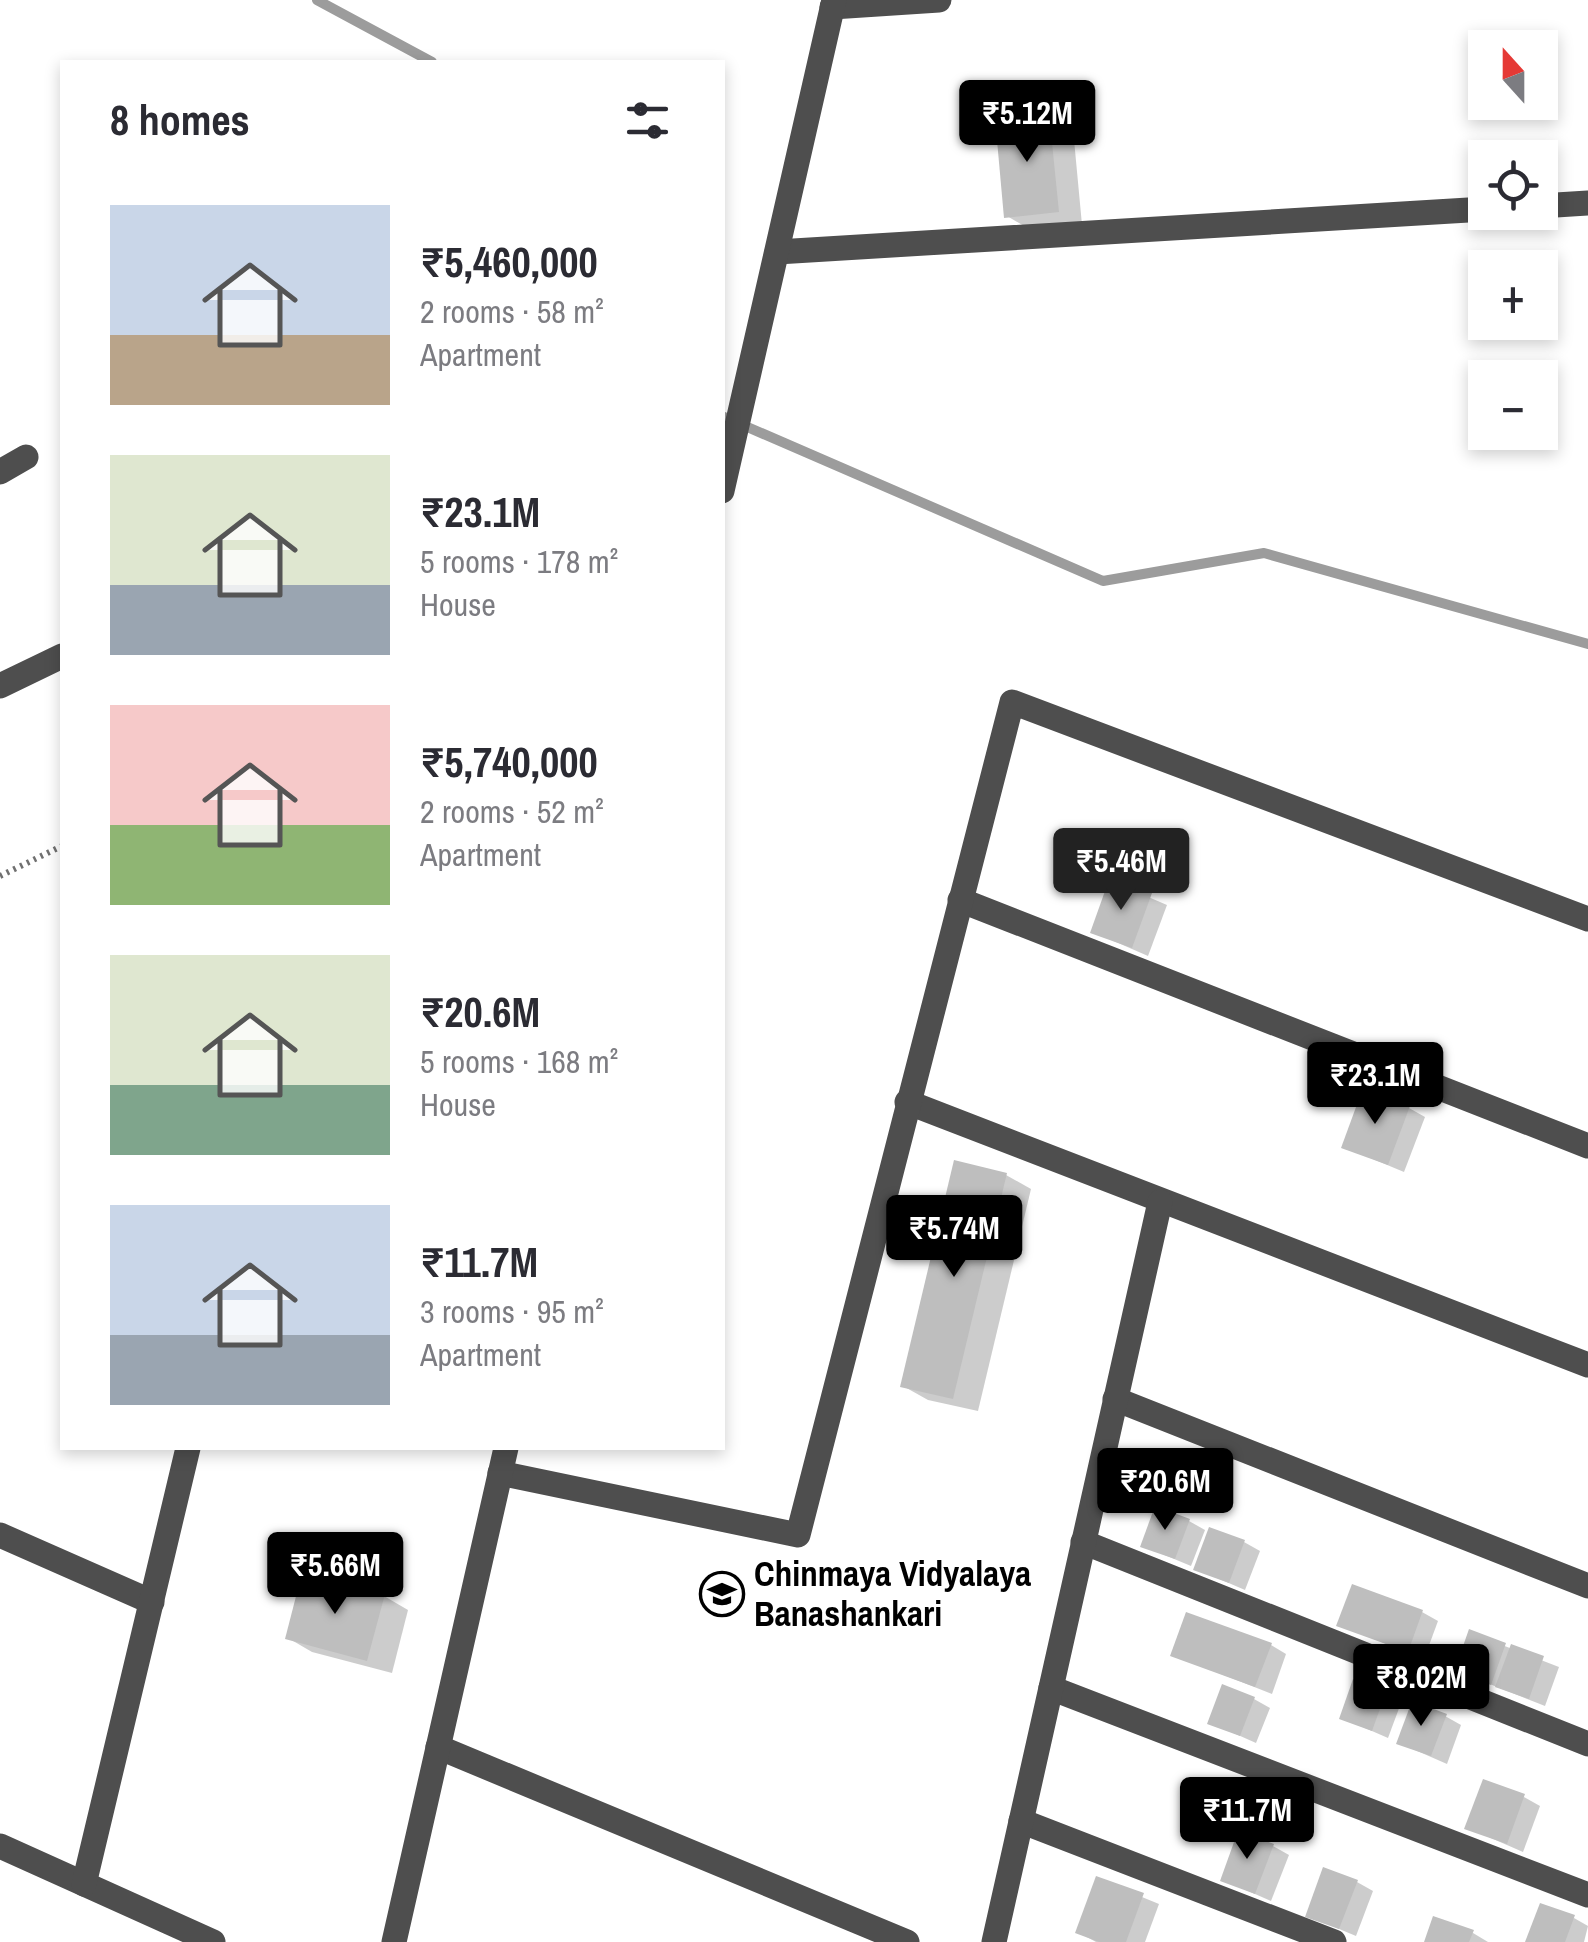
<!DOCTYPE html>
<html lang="en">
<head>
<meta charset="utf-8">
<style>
  body { margin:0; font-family:"Archivo Narrow",sans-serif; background:#f2f2f3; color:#2b2b33; height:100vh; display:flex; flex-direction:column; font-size:38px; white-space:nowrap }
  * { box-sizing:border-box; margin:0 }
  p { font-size:32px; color:#7c7c81 }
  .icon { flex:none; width:55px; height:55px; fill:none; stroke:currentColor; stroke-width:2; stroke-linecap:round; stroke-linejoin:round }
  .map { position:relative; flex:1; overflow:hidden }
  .sheet { position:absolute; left:60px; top:60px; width:665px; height:1390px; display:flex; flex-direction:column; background:#fff; border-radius:0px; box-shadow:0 5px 15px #0003 }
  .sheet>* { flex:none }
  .needle { width:65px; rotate:339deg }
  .buttons { position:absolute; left:1468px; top:30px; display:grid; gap:20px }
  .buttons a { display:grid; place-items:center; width:90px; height:90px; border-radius:0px; background:#fff; box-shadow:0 5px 15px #0003; font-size:50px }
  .price { position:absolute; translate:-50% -85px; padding:0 22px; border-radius:10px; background:#000; color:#fff; font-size:32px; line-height:65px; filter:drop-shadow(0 2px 5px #0008) }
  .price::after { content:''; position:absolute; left:50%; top:60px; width:30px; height:22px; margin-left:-15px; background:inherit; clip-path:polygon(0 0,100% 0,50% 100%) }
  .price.on { background:#222; color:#fff }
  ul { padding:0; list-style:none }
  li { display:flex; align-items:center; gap:30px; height:250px; padding:0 50px }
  li span { display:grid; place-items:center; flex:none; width:280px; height:200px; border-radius:0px; color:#555 }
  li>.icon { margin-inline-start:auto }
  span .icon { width:120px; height:120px; fill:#fffc; stroke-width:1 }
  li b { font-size:42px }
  h2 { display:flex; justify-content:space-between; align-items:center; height:120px; padding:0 50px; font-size:42px }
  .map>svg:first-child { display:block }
</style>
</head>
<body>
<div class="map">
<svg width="1588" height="1942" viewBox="0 0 1588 1942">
  <rect width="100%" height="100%" fill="#fff"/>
  <g fill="#0003">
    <polygon points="1049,115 1073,129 1082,225 1031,230 1007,216"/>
    <polygon points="1111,881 1167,905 1148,956 1093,932"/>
    <polygon points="1409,1108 1425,1117 1404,1172 1344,1147"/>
    <polygon points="1006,1175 1031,1189 978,1411 928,1400 903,1386"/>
    <polygon points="1189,1521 1205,1530 1191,1566 1143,1546"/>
    <polygon points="1244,1542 1260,1551 1245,1590 1196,1569"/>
    <polygon points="384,1596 408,1610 392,1673 312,1652 288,1638"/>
    <polygon points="1422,1612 1438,1621 1424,1659 1339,1625"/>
    <polygon points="1471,1633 1559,1667 1545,1706 1457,1671"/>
    <polygon points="1271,1645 1286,1654 1272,1694 1173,1655"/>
    <polygon points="1385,1694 1401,1703 1388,1738 1342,1718"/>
    <polygon points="1254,1699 1270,1708 1256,1743 1211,1723"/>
    <polygon points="1445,1716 1461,1725 1447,1764 1399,1743"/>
    <polygon points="1524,1797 1540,1806 1523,1852 1468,1828"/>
    <polygon points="1273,1846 1289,1855 1271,1901 1223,1880"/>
    <polygon points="1098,1879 1159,1904 1145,1942 1096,1942 1078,1932"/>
    <polygon points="1357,1882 1373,1891 1356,1936 1308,1916"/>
    <polygon points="1574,1918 1588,1926 1584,1942 1527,1942"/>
    <polygon points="1473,1933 1488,1942 1427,1942"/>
  </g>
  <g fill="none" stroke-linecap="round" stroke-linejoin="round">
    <g stroke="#9c9c9c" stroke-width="10">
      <polyline points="317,0 432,62"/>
      <polyline points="722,416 1103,581 1264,553 1588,644"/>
    </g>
  </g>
  <g fill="#bebebe">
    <polygon points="1049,113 1059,212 1004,218 995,118"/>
    <polygon points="1110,877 1152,893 1132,948 1090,933"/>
    <polygon points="1363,1088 1410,1106 1388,1165 1341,1148"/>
    <polygon points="954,1160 1007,1173 953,1399 900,1387"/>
    <polygon points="1155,1506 1190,1519 1175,1559 1140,1547"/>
    <polygon points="1209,1527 1245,1540 1229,1583 1193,1570"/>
    <polygon points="302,1573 385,1594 367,1661 285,1639"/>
    <polygon points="1352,1584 1423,1610 1408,1652 1336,1626"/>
    <polygon points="1186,1612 1272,1643 1255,1687 1170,1656"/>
    <polygon points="1469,1629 1506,1643 1491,1685 1454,1672"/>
    <polygon points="1511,1644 1544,1656 1529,1699 1495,1687"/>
    <polygon points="1353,1679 1386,1692 1372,1731 1339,1719"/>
    <polygon points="1222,1684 1255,1697 1240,1736 1207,1724"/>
    <polygon points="1412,1701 1447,1714 1431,1756 1396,1744"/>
    <polygon points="1483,1779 1525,1794 1507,1844 1464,1829"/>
    <polygon points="1238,1831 1274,1844 1255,1894 1220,1881"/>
    <polygon points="1323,1867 1358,1880 1339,1929 1305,1917"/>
    <polygon points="1096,1876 1144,1893 1126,1942 1099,1942 1075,1933"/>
    <polygon points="1540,1903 1575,1915 1565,1942 1525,1942"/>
    <polygon points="1433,1916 1474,1930 1469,1942 1424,1942"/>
  </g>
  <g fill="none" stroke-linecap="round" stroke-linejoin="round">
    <polyline stroke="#707070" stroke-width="6" stroke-dasharray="2.5 5" stroke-linecap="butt" points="0,876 62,846"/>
    <g stroke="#4e4e4e" stroke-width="25">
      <polyline points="832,7 939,0"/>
      <polyline points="1540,206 1588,203"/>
      <polyline points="777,252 1485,209"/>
      <polyline points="0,472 26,457"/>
      <polyline points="722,491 834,0"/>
      <polyline points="0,686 62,656"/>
      <polyline points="960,900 1588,1146"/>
      <polyline points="907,1102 1588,1365"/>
      <polyline points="1115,1399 1588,1586"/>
      <polyline points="500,1473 798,1535 1012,702 1588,919"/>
      <polyline points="0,1535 152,1602"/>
      <polyline points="1083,1542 1588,1744"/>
      <polyline points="1051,1688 1588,1895"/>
      <polyline points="438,1747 907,1942"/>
      <polyline points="1021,1821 1334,1942"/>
      <polyline points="0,1846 213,1942"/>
      <polyline points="84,1884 188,1448"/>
      <polyline points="394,1942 506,1448"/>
      <polyline points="994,1942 1160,1202"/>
    </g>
  </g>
  <defs>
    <symbol id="school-ring" viewBox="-11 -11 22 22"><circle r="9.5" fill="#fff" stroke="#000" stroke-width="1.5"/><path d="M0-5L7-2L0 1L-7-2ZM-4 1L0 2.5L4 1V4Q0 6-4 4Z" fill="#000"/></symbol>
  </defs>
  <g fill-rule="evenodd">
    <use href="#school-ring" x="697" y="1569" width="50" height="50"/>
  </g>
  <g text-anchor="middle" stroke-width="8" stroke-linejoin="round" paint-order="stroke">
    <g font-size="35" font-weight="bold" fill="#000" stroke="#fff" text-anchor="start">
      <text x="754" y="1586">Chinmaya Vidyalaya<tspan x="754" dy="40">Banashankari</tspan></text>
    </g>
  </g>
</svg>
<div class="buttons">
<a><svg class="needle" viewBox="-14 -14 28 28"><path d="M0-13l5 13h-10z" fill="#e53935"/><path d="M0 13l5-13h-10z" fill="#7c7c81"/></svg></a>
<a><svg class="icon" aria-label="locate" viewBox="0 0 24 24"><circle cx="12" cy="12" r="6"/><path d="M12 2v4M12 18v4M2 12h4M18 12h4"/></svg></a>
<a>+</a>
<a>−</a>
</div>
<b class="price" style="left:1027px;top:165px">₹5.12M</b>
<b class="price on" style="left:1121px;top:913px">₹5.46M</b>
<b class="price" style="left:1375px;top:1127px">₹23.1M</b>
<b class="price" style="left:954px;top:1280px">₹5.74M</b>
<b class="price" style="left:1165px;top:1533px">₹20.6M</b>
<b class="price" style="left:335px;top:1617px">₹5.66M</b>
<b class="price" style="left:1421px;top:1729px">₹8.02M</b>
<b class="price" style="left:1247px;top:1862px">₹11.7M</b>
<section class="sheet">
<h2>8 homes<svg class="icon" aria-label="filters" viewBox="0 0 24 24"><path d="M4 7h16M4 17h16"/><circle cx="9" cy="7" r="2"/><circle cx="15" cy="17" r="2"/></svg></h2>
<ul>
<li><span style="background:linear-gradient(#c9d6e8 65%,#b9a48a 0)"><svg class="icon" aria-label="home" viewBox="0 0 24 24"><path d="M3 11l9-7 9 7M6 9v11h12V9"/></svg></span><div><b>₹5,460,000</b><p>2 rooms · 58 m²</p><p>Apartment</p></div></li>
<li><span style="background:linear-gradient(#dfe7d0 65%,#9aa5b1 0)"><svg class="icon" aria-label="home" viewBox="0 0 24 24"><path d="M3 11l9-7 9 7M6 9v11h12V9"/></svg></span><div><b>₹23.1M</b><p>5 rooms · 178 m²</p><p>House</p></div></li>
<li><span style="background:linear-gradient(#f6c9c9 60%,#8fb573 0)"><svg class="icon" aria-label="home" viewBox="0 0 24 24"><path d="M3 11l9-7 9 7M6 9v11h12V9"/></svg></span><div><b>₹5,740,000</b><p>2 rooms · 52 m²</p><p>Apartment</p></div></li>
<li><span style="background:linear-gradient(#dfe7d0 65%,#7fa58c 0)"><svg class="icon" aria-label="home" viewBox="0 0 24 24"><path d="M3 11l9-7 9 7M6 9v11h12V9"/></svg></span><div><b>₹20.6M</b><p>5 rooms · 168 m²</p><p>House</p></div></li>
<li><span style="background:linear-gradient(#c9d6e8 65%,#9aa5b1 0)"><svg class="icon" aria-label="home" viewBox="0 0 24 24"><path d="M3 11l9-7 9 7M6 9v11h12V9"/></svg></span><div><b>₹11.7M</b><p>3 rooms · 95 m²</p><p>Apartment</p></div></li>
</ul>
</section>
</div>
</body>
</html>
